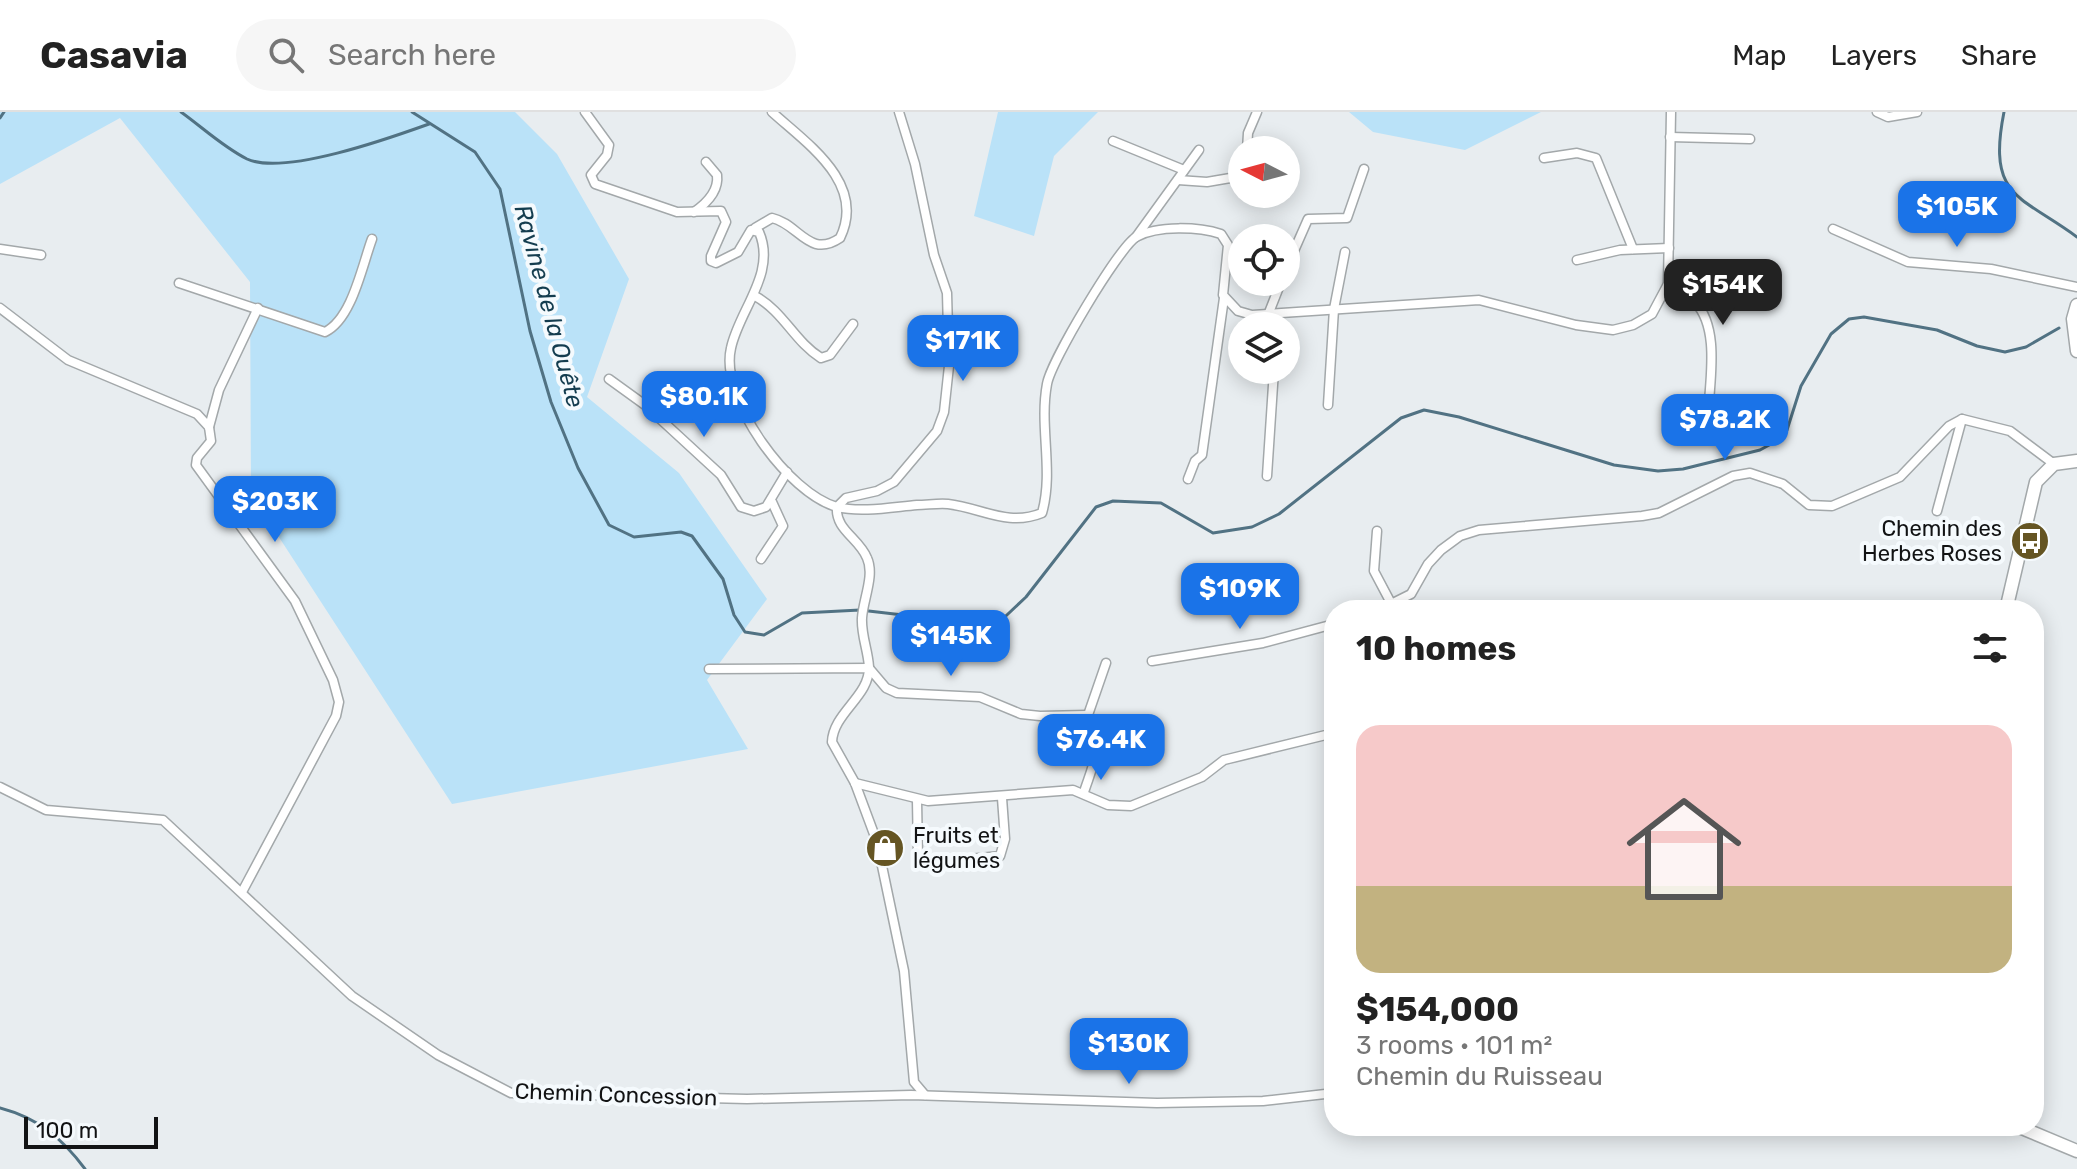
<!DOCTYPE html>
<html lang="en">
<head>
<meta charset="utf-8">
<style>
  body { margin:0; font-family:Rubik,sans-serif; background:#f6f6f6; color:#222; height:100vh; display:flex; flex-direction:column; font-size:30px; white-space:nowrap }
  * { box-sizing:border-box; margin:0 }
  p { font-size:26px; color:#767676 }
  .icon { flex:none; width:44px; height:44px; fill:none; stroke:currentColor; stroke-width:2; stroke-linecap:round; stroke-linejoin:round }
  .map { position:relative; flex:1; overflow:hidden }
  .side { position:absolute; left:1324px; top:488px; width:720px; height:536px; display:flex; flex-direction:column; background:#fff; border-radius:32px; box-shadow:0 4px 20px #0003 }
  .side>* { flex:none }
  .needle { width:52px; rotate:276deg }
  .tools { position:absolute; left:1228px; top:24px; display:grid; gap:16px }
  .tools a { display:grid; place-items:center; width:72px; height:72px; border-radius:50%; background:#fff; box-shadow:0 4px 20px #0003; font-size:40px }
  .scale { position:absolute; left:24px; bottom:20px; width:134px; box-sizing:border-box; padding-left:8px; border:4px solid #121314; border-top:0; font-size:22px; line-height:28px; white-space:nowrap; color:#121314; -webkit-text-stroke:6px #f5fafd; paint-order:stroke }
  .price { position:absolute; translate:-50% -68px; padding:0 18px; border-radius:16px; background:#1a73e8; color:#fff; font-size:26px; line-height:52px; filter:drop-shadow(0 2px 4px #0008) }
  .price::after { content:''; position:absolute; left:50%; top:48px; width:24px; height:18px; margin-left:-12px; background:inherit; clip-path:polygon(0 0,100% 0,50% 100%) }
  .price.current { background:#222; color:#fff }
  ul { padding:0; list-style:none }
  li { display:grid; align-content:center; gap:16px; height:424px; padding:0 32px }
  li+li { border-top:2px solid #e0e0e0 }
  li span { display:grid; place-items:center; height:248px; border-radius:24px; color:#555 }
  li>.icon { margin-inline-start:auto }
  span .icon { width:144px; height:144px; fill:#fffc; stroke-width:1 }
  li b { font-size:34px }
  h2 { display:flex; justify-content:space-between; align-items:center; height:96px; padding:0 32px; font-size:34px }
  header { display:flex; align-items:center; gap:48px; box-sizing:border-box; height:112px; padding:0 40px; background:#fff; border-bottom:2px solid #e0e0e0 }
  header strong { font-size:38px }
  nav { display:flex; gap:44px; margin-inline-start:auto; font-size:28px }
  .search { width:560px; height:72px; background:#f6f6f6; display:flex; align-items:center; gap:20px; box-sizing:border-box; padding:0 28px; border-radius:44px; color:#767676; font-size:30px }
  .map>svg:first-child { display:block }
</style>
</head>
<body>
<header>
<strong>Casavia</strong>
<div class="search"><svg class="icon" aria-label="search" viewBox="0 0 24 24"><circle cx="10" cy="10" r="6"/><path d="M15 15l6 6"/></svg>Search here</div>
<nav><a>Map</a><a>Layers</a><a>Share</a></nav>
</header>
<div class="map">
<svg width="2077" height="1057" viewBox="0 0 2077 1057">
  <rect width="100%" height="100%" fill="#e8edf0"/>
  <g fill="#bae2f8">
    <polygon points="0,0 515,0 557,42 629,167 587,285 679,361 767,487 707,568 748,637 452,692 251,382 250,170 120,6 0,72"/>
    <polygon points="998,0 1098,0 1054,44 1034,124 974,104"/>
    <polygon points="1349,0 1541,0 1465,38 1373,20"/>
  </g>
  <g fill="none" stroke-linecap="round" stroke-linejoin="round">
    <g stroke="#517283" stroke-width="3">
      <path d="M181,0C202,15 223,35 247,47C284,64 390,26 429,12"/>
      <polyline points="412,0 475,40 500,77 530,219 551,290 578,356 609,413 634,425 681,420 692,424 723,467 734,503 745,520 764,523 802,501 860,498 903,503 945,522 978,525 991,518 1026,485 1096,395 1113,389 1161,391 1213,421 1252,415 1279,402 1401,306 1424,298 1459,305 1614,353 1658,359 1683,357 1760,338 1780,327 1787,318 1801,274 1831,222 1849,207 1864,205 1937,218 1977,234 2005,240 2026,235 2059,216"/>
      <path d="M2004,0C1987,86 2020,83 2077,125"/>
      <polyline points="0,6 4,0"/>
      <path d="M0,996C38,1006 62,1026 85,1057"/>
    </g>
    <defs>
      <g id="street">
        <path d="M585,0L609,33L607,43L591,63L595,72L677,100L721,99L726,110L711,144V149L716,151L738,140L751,118L759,120C777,161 739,198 731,236C719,287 789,382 837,395C861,401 893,395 917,393C927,393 938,391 948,392C982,396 1008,415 1042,401C1054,359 1039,315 1047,272C1051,249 1118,137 1136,125C1158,113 1199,115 1221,122L1228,133L1223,183L1238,199L1252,203L1479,188L1576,213L1613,218L1633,213L1652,202L1668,172L1671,0"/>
        <path d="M899,0L915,52L934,143L947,181L949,254L944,300L937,319L894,370L877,379L846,386L837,395C835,418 859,426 867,446C875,463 863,488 862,506C861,523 868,538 869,555C870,584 833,601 832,630L855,671L877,730L904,859L914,970L925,983"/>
        <polyline points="1877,0 1888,5 1917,0"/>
        <polyline points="1670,25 1750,27"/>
        <polyline points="1113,29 1184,58"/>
        <polyline points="1247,38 1248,21 1257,0"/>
        <polyline points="1544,46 1577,41 1596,46 1633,137"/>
        <polyline points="1178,68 1207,70 1242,64"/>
        <path d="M694,100C707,91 719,79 717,63L706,50"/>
        <path d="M755,116L772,106C799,112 809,147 840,126C867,71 806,31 772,0"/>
        <polyline points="1833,117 1908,150 1991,157 2077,175"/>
        <polyline points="1136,125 1199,38"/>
        <polyline points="0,137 41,143"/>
        <polyline points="1577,148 1620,138 1669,136"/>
        <polyline points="1286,157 1308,107 1347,106 1364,57"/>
        <path d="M179,171L325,220C352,207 362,154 372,127"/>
        <path d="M1668,172C1676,178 1688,183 1695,190C1718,214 1711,260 1709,290"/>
        <path d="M755,184C784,200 794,229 821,246L830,243L853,212"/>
        <polyline points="0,196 68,248 197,302 209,315 211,329 197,346 196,353 295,489 333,568 339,590 336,604 242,780"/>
        <polyline points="1268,203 1281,170"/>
        <polyline points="609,267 645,293 721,363 741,395 754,399 766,395 787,360"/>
        <polyline points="1328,293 1334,197 1345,140"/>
        <polyline points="209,315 219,278 258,196"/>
        <polyline points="1267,364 1274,258"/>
        <polyline points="1188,367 1195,349 1202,343 1224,186"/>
        <polyline points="1937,399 1962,307"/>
        <polyline points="1377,419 1374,459 1392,493"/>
        <polyline points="761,447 783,414 772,390"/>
        <polyline points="1379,498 1411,482 1428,452 1441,438 1460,424 1479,418 1642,404 1659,401 1733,364 1750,361 1783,372 1809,393 1832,394 1900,365 1949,314 1962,307 2010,319 2054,352"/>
        <polyline points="1152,549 1263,531 1334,512"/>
        <path d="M709,557L869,556L886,576L897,581L980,585L1021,602L1040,604L1088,603C1107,626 1092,655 1084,680"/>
        <polyline points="1088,603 1106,551"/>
        <polyline points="855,671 928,689 1073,678 1108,693 1131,694 1202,665 1224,648 1334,621"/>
        <polyline points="0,675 46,698 163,708 352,884 438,943 511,981 747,987 911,983 1157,991 1263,989 1334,981"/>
        <polyline points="917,688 918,744 928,751 1000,744 1005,727 1002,686"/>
      </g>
      <g id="secondary">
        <polyline points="2077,193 2073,207 2077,239"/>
        <polyline points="2006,498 2036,370 2054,352 2077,349"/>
        <polyline points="2017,1014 2077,1039"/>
      </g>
    </defs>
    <use href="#street" stroke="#a3a8aa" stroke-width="11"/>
    <use href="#secondary" stroke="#a3a8aa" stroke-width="15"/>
    <use href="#street" stroke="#fff" stroke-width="8"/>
    <use href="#secondary" stroke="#fff" stroke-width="12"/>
  </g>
  <defs>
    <symbol id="bus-disc" viewBox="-11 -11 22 22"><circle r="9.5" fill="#655523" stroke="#f5fafd"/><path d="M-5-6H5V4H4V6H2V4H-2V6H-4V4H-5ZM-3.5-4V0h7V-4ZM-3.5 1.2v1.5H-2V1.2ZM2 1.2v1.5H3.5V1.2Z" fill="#fff"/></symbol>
    <symbol id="shop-disc" viewBox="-11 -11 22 22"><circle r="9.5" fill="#655523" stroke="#f5fafd"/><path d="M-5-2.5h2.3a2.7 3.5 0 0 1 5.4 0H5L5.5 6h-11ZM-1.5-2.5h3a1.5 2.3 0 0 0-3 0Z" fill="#fff"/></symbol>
  </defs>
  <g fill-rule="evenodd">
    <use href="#bus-disc" x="2008" y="407" width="44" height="44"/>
    <use href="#shop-disc" x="863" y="714" width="44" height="44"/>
  </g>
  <g text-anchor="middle" stroke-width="8" stroke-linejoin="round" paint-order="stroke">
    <g font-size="22" fill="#121314" stroke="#f5fafd" text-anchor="end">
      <text x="2002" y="424">Chemin des<tspan x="2002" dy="25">Herbes Roses</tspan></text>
      <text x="913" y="731" text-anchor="start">Fruits et<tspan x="913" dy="25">légumes</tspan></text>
    </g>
    <g font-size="22" fill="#121314" stroke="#f5fafd">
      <text transform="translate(616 982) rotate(2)" y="8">Chemin Concession</text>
    </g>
    <g font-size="24" font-style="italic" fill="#143d4f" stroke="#f5fafd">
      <text transform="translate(549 194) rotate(75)" y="8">Ravine de la Ouête</text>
    </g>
  </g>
</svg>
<div class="tools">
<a><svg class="needle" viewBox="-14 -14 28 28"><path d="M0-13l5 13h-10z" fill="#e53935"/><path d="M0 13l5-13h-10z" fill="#767676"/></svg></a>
<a><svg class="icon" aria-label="locate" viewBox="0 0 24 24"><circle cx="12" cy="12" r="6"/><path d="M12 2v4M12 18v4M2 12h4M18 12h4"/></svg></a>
<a><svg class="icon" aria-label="layers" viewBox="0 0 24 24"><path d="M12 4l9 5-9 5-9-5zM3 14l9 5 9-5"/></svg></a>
</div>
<div class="scale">100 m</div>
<b class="price" style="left:1957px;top:137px">$105K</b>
<b class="price current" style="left:1723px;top:215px">$154K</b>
<b class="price" style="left:963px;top:271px">$171K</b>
<b class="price" style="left:704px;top:327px">$80.1K</b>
<b class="price" style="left:1725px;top:350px">$78.2K</b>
<b class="price" style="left:275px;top:432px">$203K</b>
<b class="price" style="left:1240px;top:519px">$109K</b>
<b class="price" style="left:951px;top:566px">$145K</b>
<b class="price" style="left:1101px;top:670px">$76.4K</b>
<b class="price" style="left:1129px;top:974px">$130K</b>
<section class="side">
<h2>10 homes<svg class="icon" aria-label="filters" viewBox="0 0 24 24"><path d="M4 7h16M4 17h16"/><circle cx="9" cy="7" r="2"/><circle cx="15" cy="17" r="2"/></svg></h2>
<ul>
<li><span style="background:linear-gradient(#f6c9c9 65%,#c2b280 0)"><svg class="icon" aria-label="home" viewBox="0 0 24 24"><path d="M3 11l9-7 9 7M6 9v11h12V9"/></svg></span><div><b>$154,000</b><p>3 rooms · 101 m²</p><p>Chemin du Ruisseau</p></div></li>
</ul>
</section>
</div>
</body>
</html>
